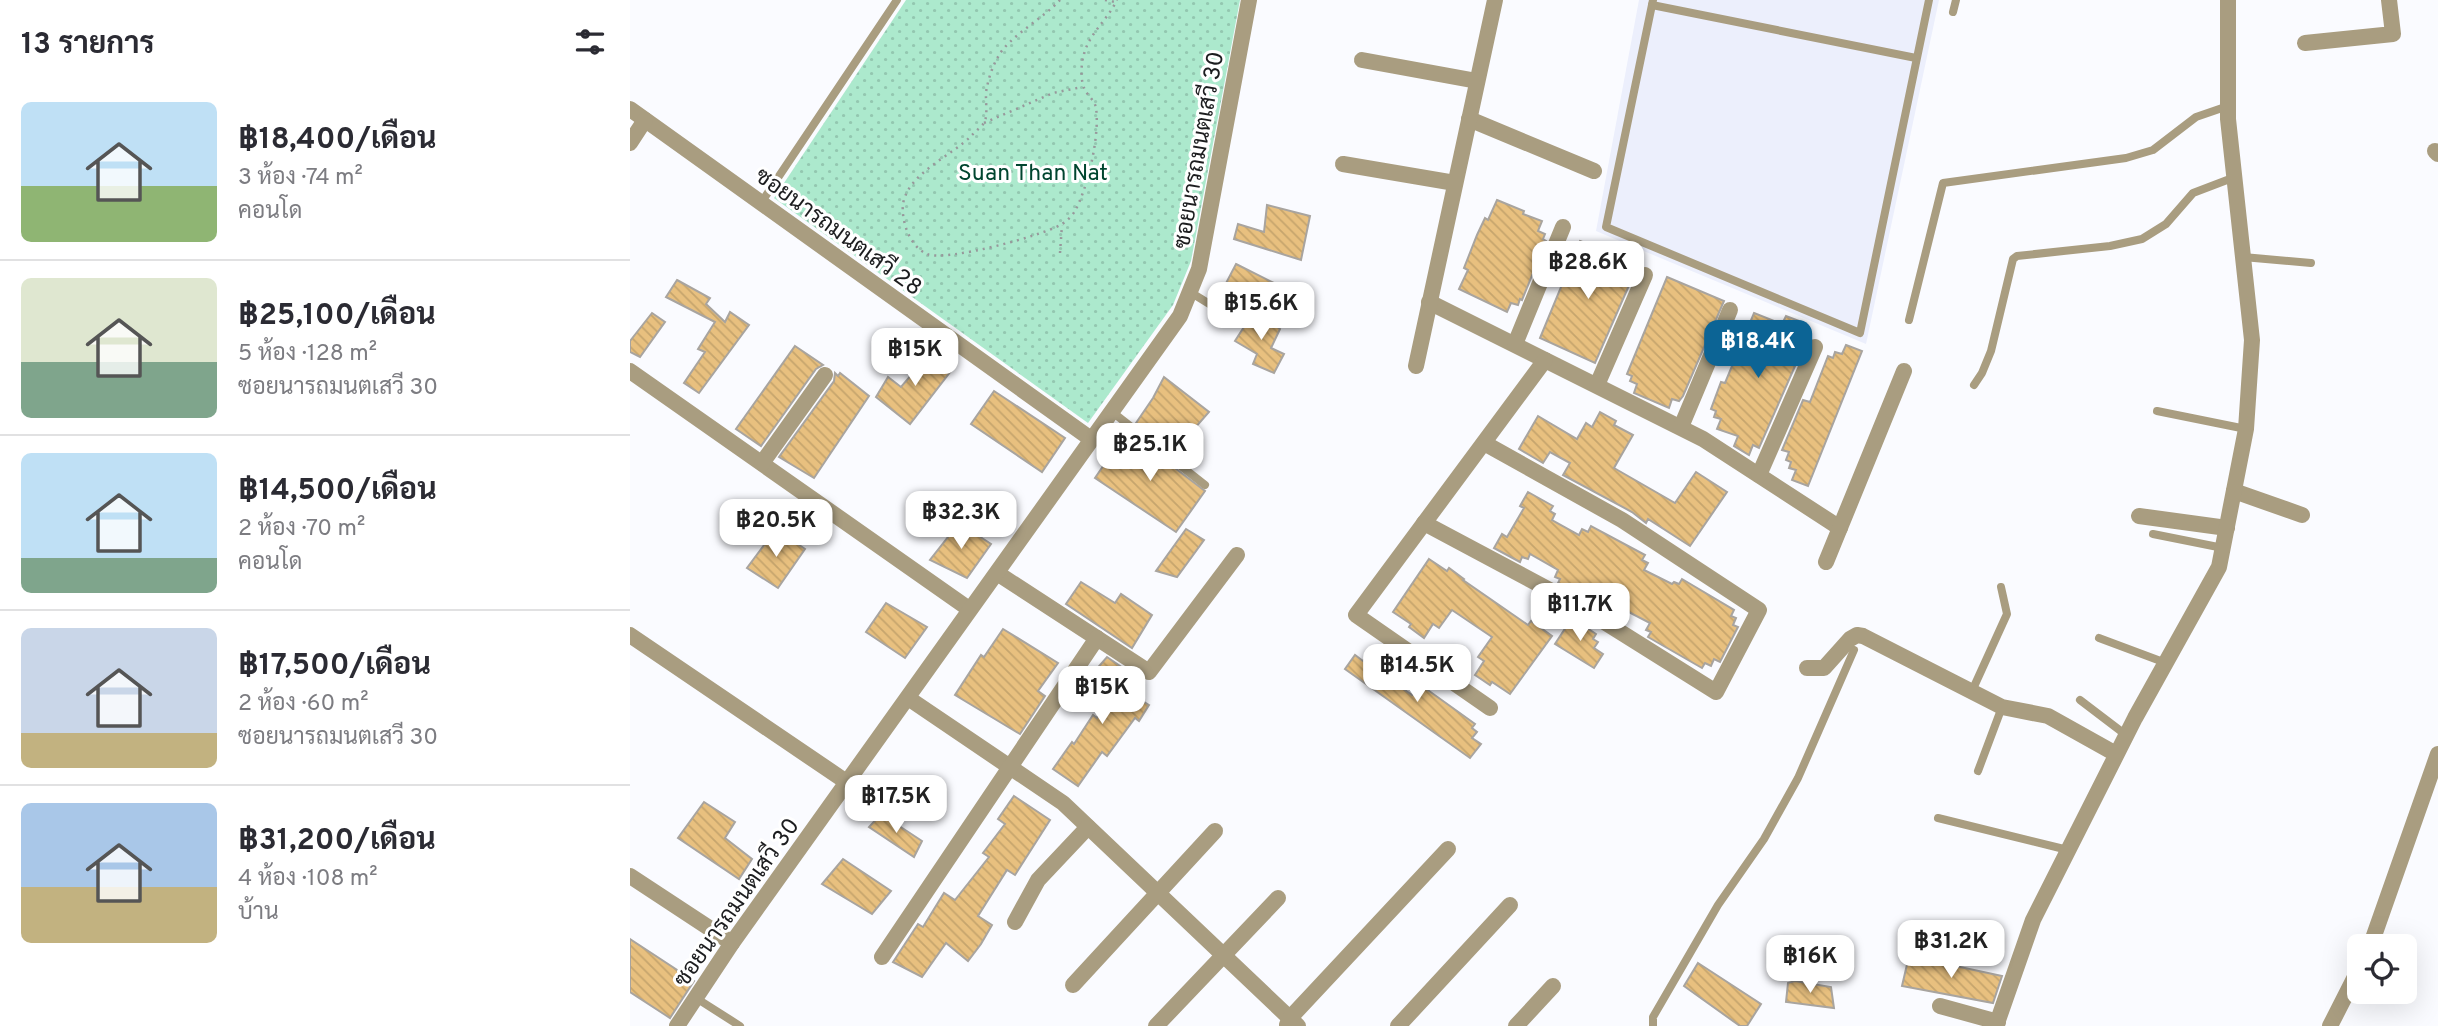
<!DOCTYPE html>
<html lang="th">
<head>
<meta charset="utf-8">
<style>
  body { margin:0; font-family:Overpass,Sarabun,sans-serif; background:#f2f2f3; color:#2b2b33; height:100vh; display:flex; flex-direction:column; font-size:26px; white-space:nowrap }
  * { box-sizing:border-box; margin:0 }
  p { font-size:23px; color:#7c7c81 }
  .icon { flex:none; width:38px; height:38px; fill:none; stroke:currentColor; stroke-width:2; stroke-linecap:round; stroke-linejoin:round }
  .map { position:relative; flex:1; overflow:hidden }
  .sheet { display:flex; flex-direction:column; background:#fff; width:630px }
  .sheet>* { flex:none }
  .tools { position:absolute; left:1717px; top:934px; display:grid; gap:14px }
  .tools a { display:grid; place-items:center; width:70px; height:70px; border-radius:10px; background:#fff; box-shadow:0 7px 28px #0002; font-size:35px }
  .price { position:absolute; translate:-50% -60px; padding:0 16px; border-radius:14px; background:#fff; color:#222; font-size:23px; line-height:46px; filter:drop-shadow(0 2px 4px #0008) }
  .price::after { content:''; position:absolute; left:50%; top:42px; width:21px; height:16px; margin-left:-10px; background:inherit; clip-path:polygon(0 0,100% 0,50% 100%) }
  .price.current { background:#0c6495; color:#fff }
  ul { padding:0; list-style:none }
  li { display:flex; align-items:center; gap:21px; height:175px; padding:0 21px }
  li+li { border-top:2px solid #e1e1e2 }
  li span { display:grid; place-items:center; flex:none; width:196px; height:140px; border-radius:10px; color:#555 }
  li>.icon { margin-inline-start:auto }
  span .icon { width:84px; height:84px; fill:#fffc; stroke-width:1 }
  li b { font-size:30px }
  h2 { display:flex; justify-content:space-between; align-items:center; height:84px; padding:0 21px; font-size:30px }
  main { display:flex; flex:1; min-height:0 }
  .map>svg:first-child { display:block }
</style>
</head>
<body>
<main>
<section class="sheet">
<h2>13 รายการ<svg class="icon" aria-label="filters" viewBox="0 0 24 24"><path d="M4 7h16M4 17h16"/><circle cx="9" cy="7" r="2"/><circle cx="15" cy="17" r="2"/></svg></h2>
<ul>
<li><span style="background:linear-gradient(#bfe0f5 60%,#8fb573 0)"><svg class="icon" aria-label="home" viewBox="0 0 24 24"><path d="M3 11l9-7 9 7M6 9v11h12V9"/></svg></span><div><b>฿18,400/เดือน</b><p>3 ห้อง · 74 m²</p><p>คอนโด</p></div></li>
<li><span style="background:linear-gradient(#dfe7d0 60%,#7fa58c 0)"><svg class="icon" aria-label="home" viewBox="0 0 24 24"><path d="M3 11l9-7 9 7M6 9v11h12V9"/></svg></span><div><b>฿25,100/เดือน</b><p>5 ห้อง · 128 m²</p><p>ซอยนารถมนตเสวี 30</p></div></li>
<li><span style="background:linear-gradient(#bfe0f5 75%,#7fa58c 0)"><svg class="icon" aria-label="home" viewBox="0 0 24 24"><path d="M3 11l9-7 9 7M6 9v11h12V9"/></svg></span><div><b>฿14,500/เดือน</b><p>2 ห้อง · 70 m²</p><p>คอนโด</p></div></li>
<li><span style="background:linear-gradient(#c9d6e8 75%,#c2b280 0)"><svg class="icon" aria-label="home" viewBox="0 0 24 24"><path d="M3 11l9-7 9 7M6 9v11h12V9"/></svg></span><div><b>฿17,500/เดือน</b><p>2 ห้อง · 60 m²</p><p>ซอยนารถมนตเสวี 30</p></div></li>
<li><span style="background:linear-gradient(#a9c7e8 60%,#c2b280 0)"><svg class="icon" aria-label="home" viewBox="0 0 24 24"><path d="M3 11l9-7 9 7M6 9v11h12V9"/></svg></span><div><b>฿31,200/เดือน</b><p>4 ห้อง · 108 m²</p><p>บ้าน</p></div></li>
</ul>
</section>
<div class="map">
<svg width="1808" height="1026" viewBox="0 0 1808 1026">
  <defs>
    <pattern id="park-dots" width="8" height="8" patternUnits="userSpaceOnUse" patternTransform="scale(1.75)"><rect width="8" height="8" fill="#ace9cd"/><path d="M2 2h.1M6 6h.1" fill="none" stroke="#93c7b0" stroke-width="1.8" stroke-linecap="round"/></pattern>
    <pattern id="building-back-hatch" width="6" height="6" patternUnits="userSpaceOnUse" patternTransform="scale(1.75)"><rect width="6" height="6" fill="#e8c07f"/><path d="M-1 5l2 2M0 0l6 6M5-1l2 2" fill="none" stroke="#c6a56d"/></pattern>
  </defs>
  <rect width="100%" height="100%" fill="#fafbff"/>
  <polygon fill="#eceffc" points="1009,0 1309,0 1236,344 966,231"/>
  <polygon fill="url(#park-dots)" points="276,0 610,0 561,261 543,305 458,423 144,198"/>
  <g fill="url(#building-back-hatch)" stroke="#a8a49f" stroke-width="2">
    <polygon points="867,200 894,211 893,214 912,221 908,231 915,234 913,239 916,241 892,300 890,299 888,305 881,303 877,312 829,289 838,270 834,268 847,235 855,218 858,220"/>
    <polygon points="637,205 680,216 671,260 604,239 608,224 634,232"/>
    <polygon points="950,241 1008,265 965,363 910,338"/>
    <polygon points="606,264 646,284 633,306 594,287"/>
    <polygon points="1037,277 1094,301 1053,396 1049,401 1042,399 1039,408 1004,393 1007,384 1000,381 1002,376 997,374"/>
    <polygon points="47,280 80,298 76,304 95,322 100,312 119,325 69,393 54,383 75,352 68,349 85,322 36,297"/>
    <polygon points="625,310 650,329 641,348 654,354 644,373 623,364 627,354 605,341"/>
    <polygon points="22,313 35,322 10,357 0,352 0,341"/>
    <polygon points="1124,313 1152,324 1156,316 1172,322 1168,332 1175,334 1173,340 1176,341 1129,448 1123,445 1119,455 1104,446 1108,436 1087,429 1091,419 1084,417 1086,411 1081,409 1091,382 1095,383"/>
    <polygon points="1216,345 1232,351 1178,486 1162,480 1166,470 1159,468 1161,462 1156,460 1159,452 1152,450 1173,400 1180,402 1198,356 1203,358 1205,352 1212,354"/>
    <polygon points="165,346 193,365 186,369 131,446 106,429"/>
    <polygon points="301,352 324,367 280,424 246,397 258,377 271,387"/>
    <polygon points="205,373 208,376 210,373 239,396 184,478 149,457 204,381"/>
    <polygon points="534,377 579,412 544,452 506,423 523,398"/>
    <polygon points="364,391 435,438 412,472 341,424"/>
    <polygon points="970,412 986,421 984,425 1003,435 984,468 1045,503 1066,472 1097,492 1060,546 1018,519 1016,523 1002,512 933,475 940,463 920,452 913,463 889,449 908,416 947,439 956,423 962,427"/>
    <polygon points="499,433 575,491 546,532 465,478 495,434 497,436"/>
    <polygon points="898,492 923,506 920,511 925,514 922,520 949,535 952,529 958,532 961,526 1015,555 1012,560 1018,563 1014,570 1042,584 1044,582 1049,584 1052,579 1104,610 1101,616 1106,618 1103,625 1108,627 1090,662 1084,659 1081,666 1075,663 1072,668 1018,637 1021,632 1016,630 1020,623 993,609 992,611 986,608 984,613 928,583 930,579 925,577 928,570 900,554 898,559 892,557 890,562 864,548 872,534 877,537 894,508 890,506"/>
    <polygon points="329,523 361,544 337,578 300,560"/>
    <polygon points="146,529 175,549 148,588 117,568"/>
    <polygon points="556,529 574,540 547,577 526,571"/>
    <polygon points="799,559 817,571 819,568 834,579 833,580 898,625 901,621 922,636 880,694 862,682 860,685 845,675 854,661 848,657 862,637 822,610 809,628 803,624 794,638 779,627 781,624 763,612"/>
    <polygon points="451,582 485,603 491,594 522,615 502,648 436,604"/>
    <polygon points="256,603 297,627 275,658 236,632"/>
    <polygon points="942,618 966,634 963,639 968,642 964,648 973,654 964,668 925,644"/>
    <polygon points="373,629 428,663 408,691 415,696 390,734 325,695 351,655 354,657"/>
    <polygon points="746,654 769,671 762,681 782,695 786,689 791,693 795,688 845,724 842,728 847,732 842,738 851,744 840,758 715,669 725,655 733,661 738,656 743,659"/>
    <polygon points="477,657 496,670 487,685 519,705 509,721 505,718 477,756 472,752 448,786 423,769 442,742 444,744 463,715 467,718 482,683 464,672"/>
    <polygon points="384,796 420,820 385,875 377,870 348,916 362,925 351,944 338,961 316,943 292,977 263,962 288,924 293,927 314,893 325,900 359,857 353,853 375,824 368,819"/>
    <polygon points="74,802 105,822 95,838 122,859 109,879 48,838"/>
    <polygon points="251,814 292,841 284,857 239,827"/>
    <polygon points="213,859 261,891 242,914 192,884"/>
    <polygon points="0,939 64,981 40,1018 0,992"/>
    <polygon points="1279,956 1372,976 1363,1003 1272,986"/>
    <polygon points="1068,963 1131,1004 1117,1026 1110,1026 1054,986"/>
    <polygon points="1165,981 1201,987 1204,1008 1156,1002 1158,983"/>
  </g>
  <g fill="none" stroke-linecap="round" stroke-linejoin="round">
    <g stroke="#97989b" stroke-width="2.5" stroke-dasharray="2 5" stroke-linecap="butt">
      <path d="M430,0C414,18 378,37 368,57C363,65 359,77 357,87C354,97 359,114 354,123C351,127 346,131 342,135C322,156 278,173 273,204C271,221 280,247 297,254C316,262 411,236 430,225C435,223 442,216 445,211C458,187 470,135 466,108C465,101 458,96 455,90C450,81 451,63 454,54C459,34 478,19 487,0"/>
      <polyline points="475,0 485,2"/>
      <polyline points="354,123 423,93 452,87"/>
      <polyline points="430,253 432,225"/>
    </g>
    <g stroke="#a99d80" stroke-width="8">
      <polyline points="1023,0 976,227 1230,333 1299,0"/>
      <polyline points="1022,5 1286,58"/>
      <polyline points="1323,12 1326,0"/>
      <polyline points="131,203 267,0"/>
      <polyline points="1613,257 1681,263"/>
      <polyline points="560,292 607,321"/>
      <polyline points="1279,320 1313,183 1496,158 1523,150 1566,117 1598,106"/>
      <polyline points="1344,385 1352,373 1361,351 1383,259 1387,256 1480,246 1512,239 1536,224 1563,193 1605,177"/>
      <polyline points="481,411 575,485"/>
      <polyline points="1527,411 1616,429"/>
      <polyline points="1523,534 1593,548"/>
      <polyline points="1469,638 1536,663"/>
      <polyline points="1342,691 1377,614 1371,587"/>
      <polyline points="1450,700 1496,735"/>
      <polyline points="1348,771 1372,707"/>
      <polyline points="1308,818 1438,850"/>
      <polyline points="66,998 110,1026"/>
      <polyline points="1023,1026 1023,1017 1088,905 1134,839 1168,778 1224,650"/>
    </g>
    <g stroke="#a99d80" stroke-width="16">
      <polyline points="1675,43 1763,34 1759,0"/>
      <polyline points="732,60 847,81"/>
      <polyline points="0,109 461,439"/>
      <polyline points="839,119 964,171"/>
      <polyline points="0,143 15,120"/>
      <polyline points="1805,151 1808,154"/>
      <polyline points="713,164 825,183"/>
      <polyline points="799,302 1073,439 1210,528"/>
      <polyline points="885,344 933,227"/>
      <polyline points="786,366 865,0"/>
      <polyline points="0,371 339,609"/>
      <polyline points="967,385 1015,275"/>
      <polyline points="1051,427 1100,310"/>
      <polyline points="132,463 195,375"/>
      <polyline points="1129,475 1185,347"/>
      <polyline points="1604,491 1672,515"/>
      <polyline points="1509,516 1597,528"/>
      <polyline points="794,523 944,603 1086,692 1129,610 992,520 854,443"/>
      <polyline points="1196,562 1274,371"/>
      <polyline points="367,573 519,672 607,555"/>
      <polyline points="0,635 218,783"/>
      <polyline points="1177,668 1194,668 1220,639 1227,635 1233,636 1372,707 1418,716 1486,754"/>
      <polyline points="278,698 433,803 668,1026"/>
      <polyline points="860,708 726,615 915,360"/>
      <polyline points="0,876 102,943"/>
      <polyline points="385,922 408,880 458,827"/>
      <polyline points="1740,947 1808,754"/>
      <polyline points="252,957 467,638"/>
      <polyline points="443,985 585,831"/>
      <polyline points="1310,1006 1368,1022"/>
      <polyline points="657,1025 660,1018 818,849"/>
      <polyline points="47,1026 102,943 550,316 569,269 619,0"/>
      <polyline points="526,1026 648,898"/>
      <polyline points="768,1026 880,905"/>
      <polyline points="886,1026 923,986"/>
      <polyline points="1366,1026 1403,920 1505,718 1589,567 1616,429 1622,340 1598,119 1598,0"/>
      <polyline points="1700,1026 1729,969"/>
    </g>
  </g>
  <g text-anchor="middle" stroke-width="6" stroke-linejoin="round" paint-order="stroke">
    <g font-size="23" fill="#1c1d1f" stroke="#fff">
      <text transform="translate(568 150) rotate(-80)" y="8">ซอยนารถมนตเสวี 30</text>
      <text transform="translate(209 231) rotate(36)" y="8">ซอยนารถมนตเสวี 28</text>
      <text transform="translate(106 902) rotate(-55)" y="8">ซอยนารถมนตเสวี 30</text>
    </g>
    <g font-size="23" fill="#00452f" stroke="#fff">
      <text x="403" y="180">Suan Than Nat</text>
    </g>
  </g>
</svg>
<div class="tools">
<a><svg class="icon" aria-label="locate" viewBox="0 0 24 24"><circle cx="12" cy="12" r="6"/><path d="M12 2v4M12 18v4M2 12h4M18 12h4"/></svg></a>
</div>
<b class="price" style="left:958px;top:301px">฿28.6K</b>
<b class="price" style="left:631px;top:342px">฿15.6K</b>
<b class="price current" style="left:1128px;top:380px">฿18.4K</b>
<b class="price" style="left:285px;top:388px">฿15K</b>
<b class="price" style="left:520px;top:483px">฿25.1K</b>
<b class="price" style="left:331px;top:551px">฿32.3K</b>
<b class="price" style="left:146px;top:559px">฿20.5K</b>
<b class="price" style="left:950px;top:643px">฿11.7K</b>
<b class="price" style="left:787px;top:704px">฿14.5K</b>
<b class="price" style="left:472px;top:726px">฿15K</b>
<b class="price" style="left:266px;top:835px">฿17.5K</b>
<b class="price" style="left:1321px;top:980px">฿31.2K</b>
<b class="price" style="left:1180px;top:995px">฿16K</b>
</div>
</main>
</body>
</html>
